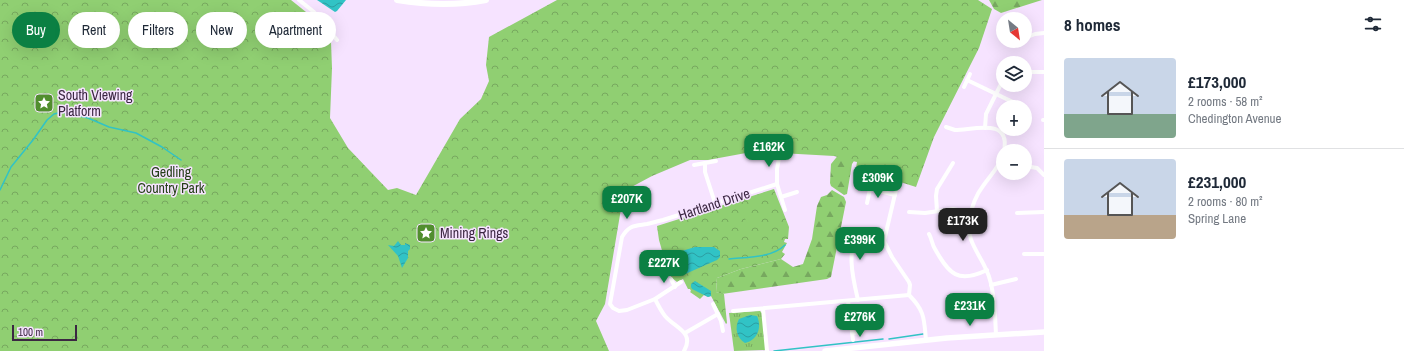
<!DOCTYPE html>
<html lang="en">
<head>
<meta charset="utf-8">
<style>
  body { margin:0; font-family:"Archivo Narrow",sans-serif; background:#f2f2f3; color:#1f2937; height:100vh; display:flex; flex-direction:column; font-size:15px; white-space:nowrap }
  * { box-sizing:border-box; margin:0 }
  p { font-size:13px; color:#747a83 }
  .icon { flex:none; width:22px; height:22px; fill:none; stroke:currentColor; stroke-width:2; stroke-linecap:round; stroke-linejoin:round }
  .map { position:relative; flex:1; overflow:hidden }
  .drawer { display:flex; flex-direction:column; background:#fff; width:360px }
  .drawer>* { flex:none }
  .guide { position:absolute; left:12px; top:12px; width:380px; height:36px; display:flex; gap:8px }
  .needle { width:26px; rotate:150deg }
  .controls { position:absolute; left:996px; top:12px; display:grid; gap:8px }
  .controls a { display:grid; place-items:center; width:36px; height:36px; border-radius:50%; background:#fff; box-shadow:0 4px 16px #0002; font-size:20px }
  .scale { position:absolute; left:12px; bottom:10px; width:65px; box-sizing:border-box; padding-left:4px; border:2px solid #3b2742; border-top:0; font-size:11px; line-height:14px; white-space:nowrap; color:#3b2742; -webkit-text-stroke:3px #f6e3ff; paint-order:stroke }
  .price { position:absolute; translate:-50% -34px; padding:0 9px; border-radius:8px; background:#0b8043; color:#fff; font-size:13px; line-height:26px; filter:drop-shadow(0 1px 2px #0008) }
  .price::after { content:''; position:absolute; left:50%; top:24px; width:12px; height:9px; margin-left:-6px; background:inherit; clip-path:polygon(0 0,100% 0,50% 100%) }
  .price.on { background:#222; color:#fff }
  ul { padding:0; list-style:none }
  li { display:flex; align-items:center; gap:12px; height:100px; padding:0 20px }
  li+li { border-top:1px solid #e0e1e3 }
  li span { display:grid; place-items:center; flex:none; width:112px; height:80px; border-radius:4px; color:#555 }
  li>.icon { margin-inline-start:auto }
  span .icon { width:48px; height:48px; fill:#fffc; stroke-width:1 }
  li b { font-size:17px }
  h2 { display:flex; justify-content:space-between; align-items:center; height:48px; padding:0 20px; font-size:17px }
  .chip { padding:0 14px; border-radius:18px; background:#fff; box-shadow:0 4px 16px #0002; font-size:14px; line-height:36px }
  .chip.on { background:#0b8043; color:#fff }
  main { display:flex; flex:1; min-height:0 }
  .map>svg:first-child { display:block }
</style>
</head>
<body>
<main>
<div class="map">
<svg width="1044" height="351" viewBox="0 0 1044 351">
  <defs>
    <pattern id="grass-tufts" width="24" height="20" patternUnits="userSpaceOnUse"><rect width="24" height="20" fill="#90cf72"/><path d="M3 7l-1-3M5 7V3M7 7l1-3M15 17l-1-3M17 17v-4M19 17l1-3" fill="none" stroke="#77a85f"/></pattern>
    <pattern id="forest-firs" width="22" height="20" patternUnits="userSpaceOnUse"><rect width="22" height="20" fill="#90cf72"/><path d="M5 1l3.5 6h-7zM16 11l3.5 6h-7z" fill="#77a85f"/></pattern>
    <pattern id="park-crowns" width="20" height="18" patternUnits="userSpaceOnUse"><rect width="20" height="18" fill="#90cf72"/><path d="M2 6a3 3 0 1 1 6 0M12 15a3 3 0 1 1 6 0" fill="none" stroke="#77a85f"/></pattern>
    <pattern id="water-waves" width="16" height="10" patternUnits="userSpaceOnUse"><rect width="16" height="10" fill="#31c3c5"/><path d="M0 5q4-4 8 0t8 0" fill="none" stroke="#2b9ea2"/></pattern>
  </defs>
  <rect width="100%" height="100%" fill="#f6e3ff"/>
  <polygon fill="url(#grass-tufts)" points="760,311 762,313 766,350 734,351 729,313"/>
  <g fill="url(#forest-firs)">
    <polygon points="989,0 1042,0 1001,13 994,9"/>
    <polygon points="840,153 857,162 854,161 852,164 847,194 844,195 831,186 830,183 831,164"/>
    <polygon points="832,190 844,197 846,202 831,277 827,279 722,294 716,292 717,278 741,269 781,259 793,267 803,264 812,239 817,206 821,197 827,195"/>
  </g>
  <g fill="url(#park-crowns)">
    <polygon points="0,0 291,0 316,20 331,42 332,68 330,118 348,148 388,190 397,188 416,195 460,119 481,99 489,81 486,65 489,37 557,0 978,0 992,9 979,48 934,137 916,187 856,168 857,162 834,156 760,152 746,153 708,160 690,160 652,176 624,191 605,304 596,321 609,351 0,351"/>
    <polygon points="774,189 789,227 788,239 785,239 784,242 787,243 782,252 785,254 781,259 741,269 717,278 716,292 724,294 727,323 726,324 711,296 708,297 704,295 700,299 690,292 691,291 690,289 688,289 683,279 677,282 672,278 664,264 665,261 659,240 657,226"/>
  </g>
  <polygon fill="#90cf72" points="749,210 753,222 747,224 743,212"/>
  <g fill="url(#water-waves)">
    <polygon points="317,0 346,0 337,11 335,12"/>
    <polygon points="398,241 401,245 405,245 405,243 410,245 410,249 408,251 408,258 402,268 398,256 388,245 394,246"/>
    <path d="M695,247H714L720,251V257L717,260L683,275C675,276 671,269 667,263V257L685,250Z"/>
    <polygon points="695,281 711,291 711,296 708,297 692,289 691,287 691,284"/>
    <path d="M750,315L757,316C762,327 758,340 745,343C737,338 734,328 739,319Z"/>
  </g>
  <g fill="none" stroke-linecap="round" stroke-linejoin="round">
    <g stroke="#31c3c5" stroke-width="1.5">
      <polyline points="0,190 11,167 33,140 47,120 54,114 62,112 88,118 109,127 136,133 162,147 181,160"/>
      <path d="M729,259C747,257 772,258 785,245"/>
      <polyline points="889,339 923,334"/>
      <polyline points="774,351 883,339"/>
    </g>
    <g stroke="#fff" stroke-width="4">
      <polyline points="299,0 314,12 337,40"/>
      <polyline points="1025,38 1035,34 1044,33"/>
      <polyline points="1025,72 1044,72"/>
      <polyline points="967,80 1023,107"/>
      <polyline points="964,87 970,74"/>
      <polyline points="1043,120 1044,120"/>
      <path d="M946,127C949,128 952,129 955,130C973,130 1011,117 1004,151"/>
      <polyline points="985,128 986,114 1003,80"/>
      <polyline points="769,153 791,154"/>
      <polyline points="780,153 777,169 777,184 785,210"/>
      <polyline points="705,163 705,172 715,203"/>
      <polyline points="694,165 716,161"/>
      <polyline points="1025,166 1037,168 1044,175"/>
      <polyline points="864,187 895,195"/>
      <path d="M896,190L884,241L892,257L909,282L910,285L909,295C925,311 924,319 926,340"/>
      <polyline points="781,197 797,192"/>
      <polyline points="867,203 870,189"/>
      <polyline points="937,211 936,196 937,189 953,163"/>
      <polyline points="909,212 925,213 953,209 971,213"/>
      <polyline points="1017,213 1044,212"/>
      <path d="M929,234C932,239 932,245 935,249C949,274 958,284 987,270"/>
      <polyline points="1024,254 1044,254"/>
      <polyline points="671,279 675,287"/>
      <path d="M681,282L655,299L627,310L619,311L613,308L610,304L622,237C629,225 634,226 647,224C652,223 658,221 663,220L777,184"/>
      <polyline points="991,285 1016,279"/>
      <path d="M655,299C658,305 661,311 665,316C675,328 695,332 684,351"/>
      <path d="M858,300C855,287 843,242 862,238C868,237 877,241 884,241"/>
      <polyline points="848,301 853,340"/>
      <polyline points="713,304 721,321 723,331"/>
      <polyline points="763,309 767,351"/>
      <polyline points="733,311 909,295"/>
      <polyline points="685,333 718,314"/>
      <polyline points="852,333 862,332"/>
      <path d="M996,335C995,316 995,297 990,280C985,259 965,243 969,220C971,210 976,195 983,186C990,176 998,168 1003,156"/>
    </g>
    <polyline stroke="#fff" stroke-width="5.5" points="825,351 947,338 1044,332"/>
    <path stroke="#fff" stroke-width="6" d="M397,0C427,5 456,6 486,0"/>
  </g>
  <defs>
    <symbol id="sight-square" viewBox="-11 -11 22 22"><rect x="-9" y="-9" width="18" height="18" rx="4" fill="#518e2e" stroke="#f6e3ff"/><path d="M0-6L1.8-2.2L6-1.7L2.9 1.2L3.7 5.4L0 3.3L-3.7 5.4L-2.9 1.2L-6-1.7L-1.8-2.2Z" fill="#fff"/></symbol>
  </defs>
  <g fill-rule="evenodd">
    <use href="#sight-square" x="33" y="92" width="22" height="22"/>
    <use href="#sight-square" x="415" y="222" width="22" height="22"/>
  </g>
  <g text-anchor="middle" stroke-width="3" stroke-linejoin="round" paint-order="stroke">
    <g font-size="14" fill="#3b2742" stroke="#f6e3ff" text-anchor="start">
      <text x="58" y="100">South Viewing<tspan x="58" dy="16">Platform</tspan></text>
      <text x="440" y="238">Mining Rings</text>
    </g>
    <g font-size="14" fill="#253f18" stroke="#f6e3ff">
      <text x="171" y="177">Gedling<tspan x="171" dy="16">Country Park</tspan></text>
    </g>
    <g font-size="14" fill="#3b2742" stroke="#f6e3ff">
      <text transform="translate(714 204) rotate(-18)" y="5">Hartland Drive</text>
    </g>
  </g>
</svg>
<div class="controls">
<a><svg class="needle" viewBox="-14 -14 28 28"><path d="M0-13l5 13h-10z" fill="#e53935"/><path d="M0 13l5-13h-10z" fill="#747a83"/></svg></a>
<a><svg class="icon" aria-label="layers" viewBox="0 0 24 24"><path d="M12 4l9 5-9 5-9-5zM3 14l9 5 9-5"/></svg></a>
<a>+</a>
<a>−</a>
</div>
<div class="scale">100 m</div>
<b class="price" style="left:769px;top:168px">£162K</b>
<b class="price" style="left:878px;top:199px">£309K</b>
<b class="price" style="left:627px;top:220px">£207K</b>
<b class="price on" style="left:963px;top:242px">£173K</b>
<b class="price" style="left:860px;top:261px">£399K</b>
<b class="price" style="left:664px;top:284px">£227K</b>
<b class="price" style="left:970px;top:327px">£231K</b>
<b class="price" style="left:860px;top:338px">£276K</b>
<div class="guide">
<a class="chip on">Buy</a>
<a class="chip">Rent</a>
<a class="chip">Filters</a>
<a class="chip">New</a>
<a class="chip">Apartment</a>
</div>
</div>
<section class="drawer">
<h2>8 homes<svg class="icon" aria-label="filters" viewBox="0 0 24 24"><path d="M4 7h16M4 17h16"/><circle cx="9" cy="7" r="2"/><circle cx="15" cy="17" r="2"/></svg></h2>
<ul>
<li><span style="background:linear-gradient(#c9d6e8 70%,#7fa58c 0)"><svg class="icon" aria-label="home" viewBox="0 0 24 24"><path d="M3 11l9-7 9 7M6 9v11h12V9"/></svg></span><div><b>£173,000</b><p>2 rooms · 58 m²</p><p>Chedington Avenue</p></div></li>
<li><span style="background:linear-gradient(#c9d6e8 70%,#b9a48a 0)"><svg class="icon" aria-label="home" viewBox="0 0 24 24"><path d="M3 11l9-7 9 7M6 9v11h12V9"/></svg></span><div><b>£231,000</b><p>2 rooms · 80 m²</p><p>Spring Lane</p></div></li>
</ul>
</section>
</main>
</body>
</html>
